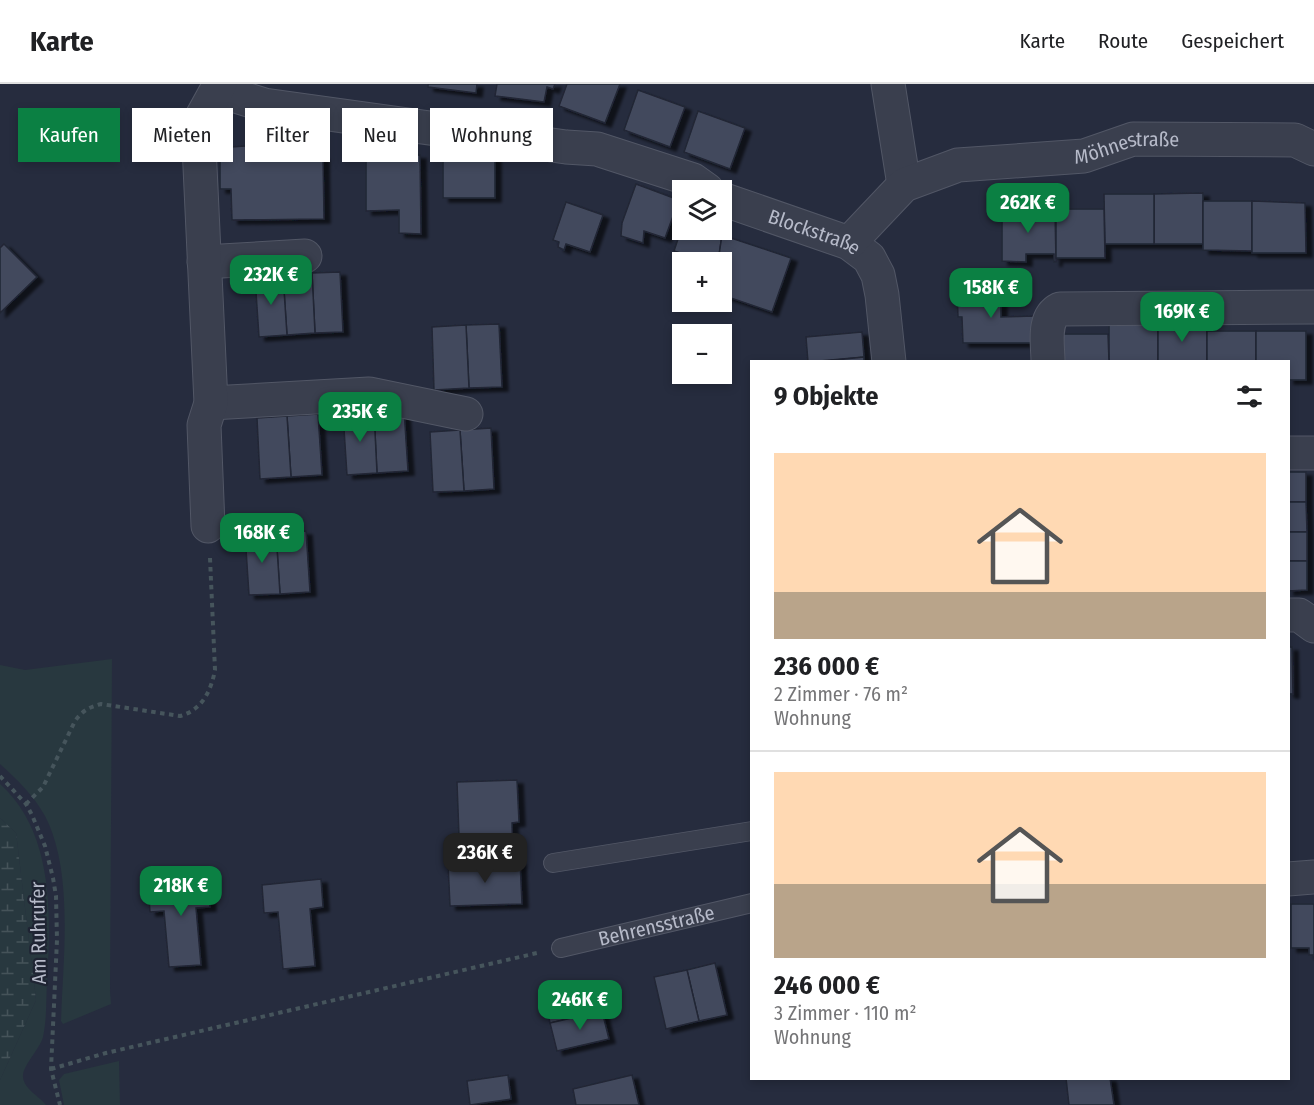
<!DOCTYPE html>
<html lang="de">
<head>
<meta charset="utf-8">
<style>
  body { margin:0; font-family:"Fira Sans Condensed",sans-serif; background:#f2f2f2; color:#202124; height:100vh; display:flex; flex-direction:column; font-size:22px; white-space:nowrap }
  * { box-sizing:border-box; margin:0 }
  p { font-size:20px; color:#757577 }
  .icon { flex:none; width:33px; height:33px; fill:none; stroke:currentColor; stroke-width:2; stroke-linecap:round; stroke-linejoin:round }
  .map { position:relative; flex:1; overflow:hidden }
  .sheet { position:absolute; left:750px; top:276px; width:540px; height:720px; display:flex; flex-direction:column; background:#fff; border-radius:0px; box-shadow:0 3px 9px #0003 }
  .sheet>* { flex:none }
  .hud { position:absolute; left:18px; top:24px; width:570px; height:54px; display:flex; gap:12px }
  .controls { position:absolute; left:672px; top:96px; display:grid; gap:12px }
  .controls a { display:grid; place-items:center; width:60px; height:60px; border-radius:0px; background:#fff; box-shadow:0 3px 9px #0003; font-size:30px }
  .price { position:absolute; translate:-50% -51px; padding:0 14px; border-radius:12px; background:#0b8043; color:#fff; font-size:20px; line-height:39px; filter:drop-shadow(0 2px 3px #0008) }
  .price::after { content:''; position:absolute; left:50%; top:36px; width:18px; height:14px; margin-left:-9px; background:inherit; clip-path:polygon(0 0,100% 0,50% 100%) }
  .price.selected { background:#222; color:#fff }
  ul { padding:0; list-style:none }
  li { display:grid; align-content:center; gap:12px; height:318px; padding:0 24px }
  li+li { border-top:2px solid #e0e0e0 }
  li span { display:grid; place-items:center; height:186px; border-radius:0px; color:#555 }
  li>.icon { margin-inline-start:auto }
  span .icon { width:108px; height:108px; fill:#fffc; stroke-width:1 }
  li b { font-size:26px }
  h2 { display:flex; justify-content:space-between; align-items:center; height:72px; padding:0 24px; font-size:26px }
  .pill { padding:0 21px; border-radius:0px; background:#fff; box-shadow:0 3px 9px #0003; font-size:21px; line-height:54px }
  .pill.selected { background:#0b8043; color:#fff }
  header { display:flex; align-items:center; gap:36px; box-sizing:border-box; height:84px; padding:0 30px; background:#fff; border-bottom:2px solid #e0e0e0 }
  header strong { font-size:28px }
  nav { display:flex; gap:33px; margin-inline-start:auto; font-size:21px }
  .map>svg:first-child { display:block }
</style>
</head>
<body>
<header>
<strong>Karte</strong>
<nav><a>Karte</a><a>Route</a><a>Gespeichert</a></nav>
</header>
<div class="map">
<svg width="1314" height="1021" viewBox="0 0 1314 1021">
  <defs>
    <pattern id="wetland-marsh" width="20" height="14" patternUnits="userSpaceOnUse" patternTransform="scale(1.5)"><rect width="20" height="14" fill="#28383f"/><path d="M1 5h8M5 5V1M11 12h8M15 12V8" fill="none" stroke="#455359"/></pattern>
    <filter id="shadow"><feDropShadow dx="6" dy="4" stdDeviation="1.5" flood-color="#0009"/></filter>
  </defs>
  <rect width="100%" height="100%" fill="#262c3e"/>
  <g fill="#28383f">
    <path d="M112,575L110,907L111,920L63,940L61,937C63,875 74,788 45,732C34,712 17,695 0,680V581L25,586Z"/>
    <path d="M0,700C54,748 51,832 47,898C46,915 47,935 43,953C40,965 22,982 23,993C24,1005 39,1012 46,1021H0V996L36,916L16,749L0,734Z"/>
    <polygon points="119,977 120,1021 64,1021 59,996 64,990"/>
  </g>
  <polygon fill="url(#wetland-marsh)" points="0,734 16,749 36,916 0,996"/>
  <g fill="#434a5d" stroke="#212635" stroke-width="1.5" filter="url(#shadow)">
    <polygon points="428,0 477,0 476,9 428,3"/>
    <polygon points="497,0 555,0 553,5 547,3 544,18 495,12"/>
    <polygon points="567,0 620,0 605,39 559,22"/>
    <polygon points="638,6 685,23 670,63 624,46"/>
    <polygon points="698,27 745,44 730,85 684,68"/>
    <polygon points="261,61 295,61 295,73 323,72 324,135 232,136 231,105 220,105 220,75 231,63"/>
    <polygon points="366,71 420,71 421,150 399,149 399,126 366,127"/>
    <polygon points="443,72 495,73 495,114 443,114"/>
    <polygon points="636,100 679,116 665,154 644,147 643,159 621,152 622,139"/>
    <polygon points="1203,109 1203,160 1154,160 1154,110"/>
    <polygon points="1104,110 1154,110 1154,160 1105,160"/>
    <polygon points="1203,117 1252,117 1252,167 1203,166"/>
    <polygon points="1252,117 1305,119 1306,169 1252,169"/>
    <polygon points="566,118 603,131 590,168 566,160 564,166 558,163 559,158 553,156"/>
    <polygon points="1002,125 1055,127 1056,178 1054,178 1054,170 1026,170 1026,178 1002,177"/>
    <polygon points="1056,125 1104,125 1105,174 1056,174"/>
    <polygon points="682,143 682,146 706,146 722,151 718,178 694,178 694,173 674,167"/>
    <polygon points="722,151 791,174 772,228 722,211 722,178 718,178"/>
    <polygon points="4,160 37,193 0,229 0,164"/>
    <polygon points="340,188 343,248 315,249 312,189"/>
    <polygon points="312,189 315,249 287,251 283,191"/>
    <polygon points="283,191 287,251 259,253 255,193"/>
    <polygon points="957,204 1001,204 1001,233 1034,232 1034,259 963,259 962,233 958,233"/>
    <polygon points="499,240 502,303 469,304 466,241"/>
    <rect x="1109" y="240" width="49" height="38"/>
    <rect x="1158" y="240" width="49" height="38"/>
    <polygon points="466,241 469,304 434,306 432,243"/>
    <rect x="1207" y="247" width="49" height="31"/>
    <polygon points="1256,247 1306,247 1306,296 1288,296 1288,278 1256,278"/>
    <polygon points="862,248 864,273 808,278 806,253"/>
    <polygon points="1059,250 1108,250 1109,278 1059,278"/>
    <polygon points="864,273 864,278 816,278"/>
    <polygon points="404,326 408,387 377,389 374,328"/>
    <polygon points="374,328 377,389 347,391 343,330"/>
    <polygon points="318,330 322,391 291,393 287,332"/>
    <polygon points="287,332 291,393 260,395 257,334"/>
    <polygon points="491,344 494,405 464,407 460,346"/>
    <polygon points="460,346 464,407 433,408 430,348"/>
    <rect x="1288" y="388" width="18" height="30"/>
    <polygon points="1288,418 1306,418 1307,448 1288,448"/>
    <polygon points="306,447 310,508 280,510 276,449"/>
    <rect x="1288" y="448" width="19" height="29"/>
    <polygon points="276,449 280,510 249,511 245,450"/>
    <polygon points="1288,477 1307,477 1307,506 1288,507"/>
    <polygon points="1288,563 1292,563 1293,610 1290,610 1288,609"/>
    <polygon points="517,696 519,738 512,739 513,777 460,779 457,698"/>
    <polygon points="520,777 522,820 450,822 448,779"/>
    <polygon points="207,794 210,823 196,824 201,881 169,883 164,827 150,828 148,800"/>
    <polygon points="321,795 323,823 310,825 315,882 283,885 278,828 264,829 262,801"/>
    <polygon points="1291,820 1314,820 1314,871 1309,871 1309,864 1291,864"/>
    <polygon points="715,879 727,931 699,937 687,886"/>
    <polygon points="687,886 699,937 666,945 654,893"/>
    <polygon points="596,899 602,927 550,939 544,910"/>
    <polygon points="602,927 609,955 557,967 550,939"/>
    <polygon points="508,991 511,1015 470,1021 467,997"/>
    <polygon points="632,991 639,1021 576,1021 573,1005"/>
    <polygon points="1066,994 1110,994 1114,1021 1069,1021"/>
  </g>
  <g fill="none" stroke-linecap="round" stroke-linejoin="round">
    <defs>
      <g id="lane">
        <polyline points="553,779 752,747"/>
        <path id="s1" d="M561,864L752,819"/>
      </g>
      <g id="street">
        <polyline points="221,0 236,12 264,21 566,63 597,65 693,96 707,106"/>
        <polyline points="888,0 904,101"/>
        <path id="s2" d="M722,115L849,159L869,174L878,191L882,211L889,278"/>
        <path id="s3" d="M849,159L904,101L958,81L1084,72L1133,55L1295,56L1314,65"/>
        <polyline points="204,178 305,172"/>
        <path d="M1048,278C1048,260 1042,234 1060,225L1314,223"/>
        <polyline points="211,319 369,310 466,330"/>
        <polyline points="1288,369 1314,369"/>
        <polyline points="208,442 204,341 211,319 198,40 220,0"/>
        <polyline points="1288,531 1299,531 1314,542"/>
        <polyline points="1288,795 1314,793"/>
      </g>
    </defs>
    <use href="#lane" stroke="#525766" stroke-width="20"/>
    <use href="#street" stroke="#525766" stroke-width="35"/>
    <g stroke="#46555c" stroke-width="4" stroke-dasharray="4.5 4.5" stroke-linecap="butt">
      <polyline points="0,692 26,720 32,731 45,762 53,794 56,812 57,856 51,985 60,1021"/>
      <path d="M26,720L43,703L75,637C82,627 89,623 101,620L180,632C202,626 211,607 215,586L210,474"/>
      <polyline points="51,985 106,969 537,869"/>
    </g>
    <use href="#lane" stroke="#3a3f4e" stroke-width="18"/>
    <use href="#street" stroke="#3a3f4e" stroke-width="33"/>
  </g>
  <g text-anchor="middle" stroke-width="4.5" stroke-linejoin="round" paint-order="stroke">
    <g font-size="20" fill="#b6bac9" stroke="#1f2433">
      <text dy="7" stroke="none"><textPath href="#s3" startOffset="308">Möhnestraße</textPath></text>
      <text dy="7" stroke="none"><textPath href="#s2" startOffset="98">Blockstraße</textPath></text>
      <text dy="7" stroke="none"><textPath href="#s1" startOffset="98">Behrensstraße</textPath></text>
      <text transform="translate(38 849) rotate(-91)" y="7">Am Ruhrufer</text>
    </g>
  </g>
</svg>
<div class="controls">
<a><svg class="icon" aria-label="layers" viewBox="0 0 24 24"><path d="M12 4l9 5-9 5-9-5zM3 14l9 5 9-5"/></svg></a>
<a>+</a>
<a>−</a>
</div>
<b class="price" style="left:1028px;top:150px">262K €</b>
<b class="price" style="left:271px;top:222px">232K €</b>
<b class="price" style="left:991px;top:235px">158K €</b>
<b class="price" style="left:1182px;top:259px">169K €</b>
<b class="price" style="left:360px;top:359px">235K €</b>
<b class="price" style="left:262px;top:480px">168K €</b>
<b class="price selected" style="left:485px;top:800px">236K €</b>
<b class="price" style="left:181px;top:833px">218K €</b>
<b class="price" style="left:580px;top:947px">246K €</b>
<div class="hud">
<a class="pill selected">Kaufen</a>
<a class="pill">Mieten</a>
<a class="pill">Filter</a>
<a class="pill">Neu</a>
<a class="pill">Wohnung</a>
</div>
<section class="sheet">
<h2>9 Objekte<svg class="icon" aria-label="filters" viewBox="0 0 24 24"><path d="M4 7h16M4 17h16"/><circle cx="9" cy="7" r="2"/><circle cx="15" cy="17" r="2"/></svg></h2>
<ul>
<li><span style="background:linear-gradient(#ffd9b3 75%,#b9a48a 0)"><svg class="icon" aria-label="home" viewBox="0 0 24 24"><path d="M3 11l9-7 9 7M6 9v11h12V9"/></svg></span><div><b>236 000 €</b><p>2 Zimmer · 76 m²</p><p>Wohnung</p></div></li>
<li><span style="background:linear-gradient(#ffd9b3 60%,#b9a48a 0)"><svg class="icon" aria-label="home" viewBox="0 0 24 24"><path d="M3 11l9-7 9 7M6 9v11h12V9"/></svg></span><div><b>246 000 €</b><p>3 Zimmer · 110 m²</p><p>Wohnung</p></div></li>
</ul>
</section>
</div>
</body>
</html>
